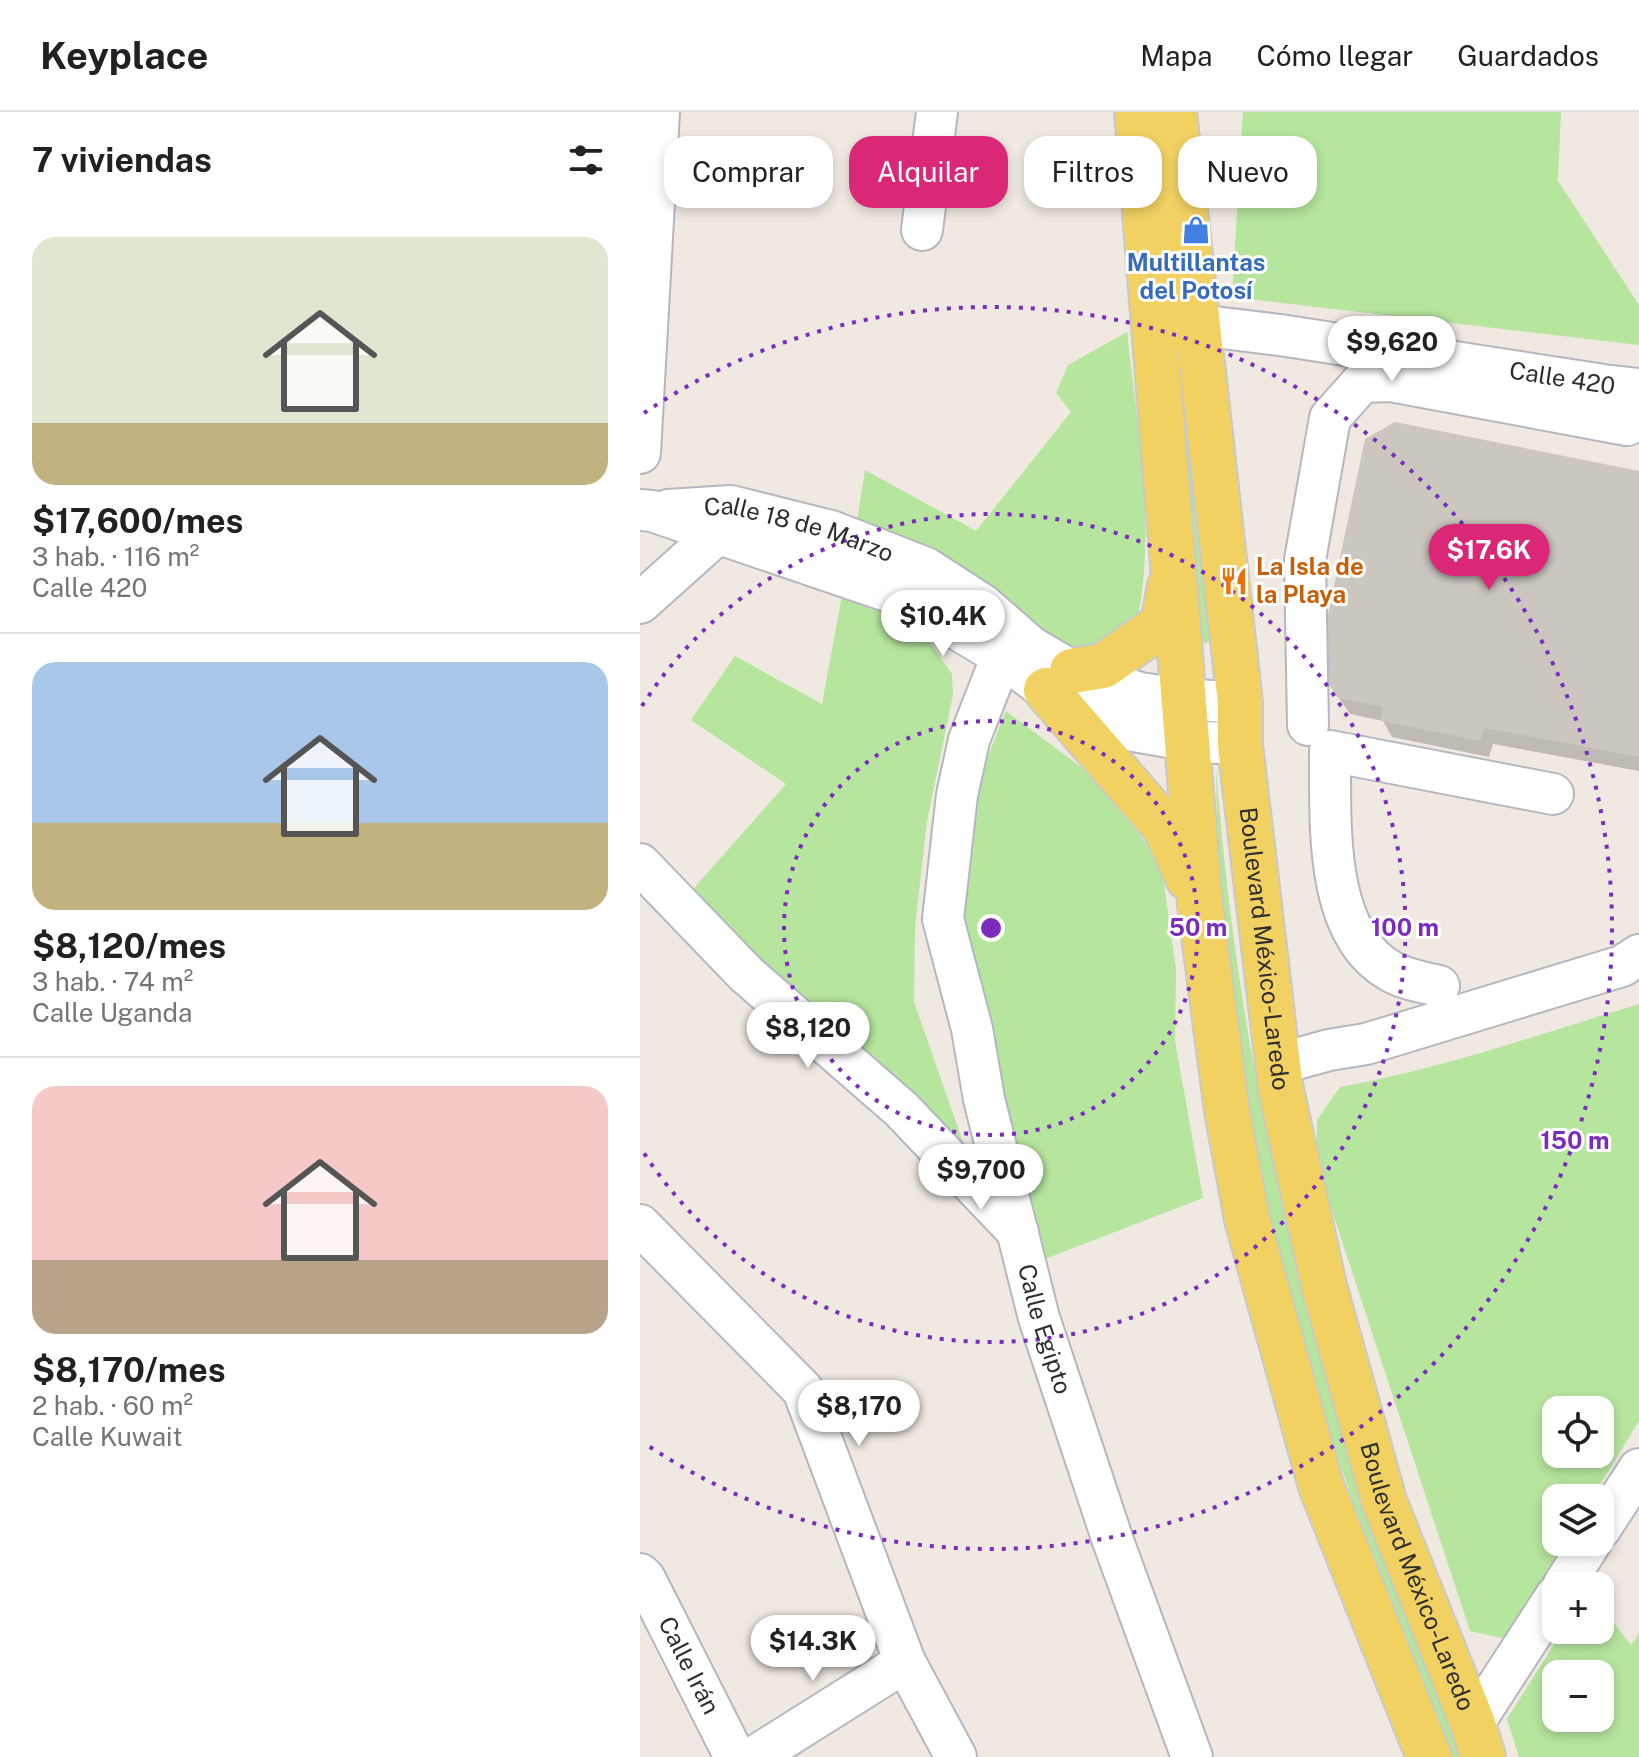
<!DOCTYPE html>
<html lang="es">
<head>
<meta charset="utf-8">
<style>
  body { margin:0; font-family:"Public Sans",sans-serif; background:#f2f2f2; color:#202124; height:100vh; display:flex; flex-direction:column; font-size:30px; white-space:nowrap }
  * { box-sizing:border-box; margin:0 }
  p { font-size:26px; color:#757577 }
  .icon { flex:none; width:44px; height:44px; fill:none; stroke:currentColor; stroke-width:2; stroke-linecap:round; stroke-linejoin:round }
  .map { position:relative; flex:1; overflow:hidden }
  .drawer { display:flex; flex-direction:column; background:#fff; width:640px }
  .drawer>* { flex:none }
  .banner { position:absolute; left:24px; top:24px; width:760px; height:72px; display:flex; gap:16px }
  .controls { position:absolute; left:902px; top:1284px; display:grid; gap:16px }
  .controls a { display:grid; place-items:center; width:72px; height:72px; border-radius:16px; background:#fff; box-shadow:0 4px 12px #0003; font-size:40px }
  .price { position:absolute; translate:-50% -68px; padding:0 18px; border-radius:28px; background:#fff; color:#222; font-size:26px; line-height:52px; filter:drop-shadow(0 2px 4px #0008) }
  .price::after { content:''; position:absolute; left:50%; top:48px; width:24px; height:18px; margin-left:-12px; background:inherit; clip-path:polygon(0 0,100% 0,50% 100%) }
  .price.on { background:#db2777; color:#fff }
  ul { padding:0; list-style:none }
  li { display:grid; align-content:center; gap:16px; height:424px; padding:0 32px }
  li+li { border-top:2px solid #e0e0e0 }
  li span { display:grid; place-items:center; height:248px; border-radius:24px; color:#555 }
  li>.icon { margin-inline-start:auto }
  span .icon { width:144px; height:144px; fill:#fffc; stroke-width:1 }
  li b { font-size:34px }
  h2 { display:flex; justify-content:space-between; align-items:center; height:96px; padding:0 32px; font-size:34px }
  .tag { padding:0 28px; border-radius:24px; background:#fff; box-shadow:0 4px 12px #0003; font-size:28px; line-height:72px }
  .tag.on { background:#db2777; color:#fff }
  header { display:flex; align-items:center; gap:48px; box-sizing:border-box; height:112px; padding:0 40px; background:#fff; border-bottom:2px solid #e0e0e0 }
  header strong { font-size:38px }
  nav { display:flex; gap:44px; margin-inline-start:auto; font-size:28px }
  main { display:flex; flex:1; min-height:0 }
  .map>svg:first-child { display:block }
</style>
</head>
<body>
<header>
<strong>Keyplace</strong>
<nav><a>Mapa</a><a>Cómo llegar</a><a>Guardados</a></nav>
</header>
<main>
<section class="drawer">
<h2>7 viviendas<svg class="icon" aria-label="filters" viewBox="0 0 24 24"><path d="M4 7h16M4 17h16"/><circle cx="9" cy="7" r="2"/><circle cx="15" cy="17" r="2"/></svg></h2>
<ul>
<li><span style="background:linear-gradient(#dfe7d0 75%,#c2b280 0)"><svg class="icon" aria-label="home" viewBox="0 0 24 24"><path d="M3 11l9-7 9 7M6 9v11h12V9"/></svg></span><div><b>$17,600/mes</b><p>3 hab. · 116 m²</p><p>Calle 420</p></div></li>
<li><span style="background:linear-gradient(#a9c7e8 65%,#c2b280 0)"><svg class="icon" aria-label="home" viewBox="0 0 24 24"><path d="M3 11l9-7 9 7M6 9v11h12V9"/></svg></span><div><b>$8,120/mes</b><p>3 hab. · 74 m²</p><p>Calle Uganda</p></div></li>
<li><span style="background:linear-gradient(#f6c9c9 70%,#b9a48a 0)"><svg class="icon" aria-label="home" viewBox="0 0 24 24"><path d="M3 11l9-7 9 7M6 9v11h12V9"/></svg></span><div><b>$8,170/mes</b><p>2 hab. · 60 m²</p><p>Calle Kuwait</p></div></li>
</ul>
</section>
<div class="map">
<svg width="999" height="1645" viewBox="0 0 999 1645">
  <rect width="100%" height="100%" fill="#efe9e1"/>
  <g fill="#b6e59e" fill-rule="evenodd">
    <polygon points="603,0 921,0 918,69 999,193 999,233 592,185"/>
    <path d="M487,220C497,313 516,412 498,505L433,548L216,416L225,358L336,419L431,300L416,281L428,253Z"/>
    <polygon points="548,294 571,528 565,532 559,528 541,295"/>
    <polygon points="202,483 235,494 288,528 312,562 313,583 287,709 275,815 274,890 323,1030 327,1065 40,792 146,672 51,608 95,544 182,592"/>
    <polygon points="366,599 453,664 521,750 536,857 535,929 563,1086 397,1150 311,883 332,684"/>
    <path d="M576,655C590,841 621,1029 673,1208C716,1355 770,1500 819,1645H801L673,1274L624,1098L579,832Z"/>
    <path d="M999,892V1309L952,1386H916V1430H925L866,1527L830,1519L676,1050L677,1008L700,975C801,957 900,922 999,892ZM916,1298H960V1342H916Z"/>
    <path d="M960,1493L991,1533L999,1521V1645H879L867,1607L923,1518H960ZM960,1562V1606H916V1562Z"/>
  </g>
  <polygon fill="#0003" points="999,361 999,659 853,632 849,645 752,625 743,609 710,602 689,572"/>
  <polygon fill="#cbc7bf" points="755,310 999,359 999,645 845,616 840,629 741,609 743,595 698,586 677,555 725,327"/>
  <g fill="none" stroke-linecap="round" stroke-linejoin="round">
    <defs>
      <g id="minor">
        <polyline points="282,118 297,0"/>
        <path id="s1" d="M527,206L558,213L640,223L970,274L999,277"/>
        <polyline points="0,341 19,0"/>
        <polyline points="0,398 12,399 262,484 362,544 406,578 478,616 545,628 600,633"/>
        <path id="s2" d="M28,398L91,394L191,419L286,456L343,493L391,535L432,559L500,581L543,587L600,591"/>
        <polyline points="0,491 77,422 86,404"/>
        <path id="s3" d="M362,544L329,628L317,683L303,807L332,917L344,987L399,1206L473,1429L552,1645"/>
        <polyline points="668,613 665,448 690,306 722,270 751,269 987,313 999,298"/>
        <polyline points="0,752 106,862 262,998 378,1120"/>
        <path d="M799,874C782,870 767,868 752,860C682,822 691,706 690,639L913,682"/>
        <polyline points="638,952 689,938 726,932 982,854 999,843"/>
        <polyline points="0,1113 163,1278 265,1550 316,1645"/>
        <polyline points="960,1417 999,1357"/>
        <path id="s4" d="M0,1462L5,1467L95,1645"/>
        <polyline points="923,1474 951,1430"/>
        <polyline points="833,1612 916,1484"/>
        <polyline points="114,1645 265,1550"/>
      </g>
      <g id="major">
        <polyline points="497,0 560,793 587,999 607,1107 681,1374 789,1645"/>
        <path id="s5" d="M534,0L600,591V633L641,978L684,1174L744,1389L833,1612L843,1645"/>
        <polyline points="432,559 463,554 523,512 530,474"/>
        <polyline points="406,578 525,715 548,766"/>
      </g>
    </defs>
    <use href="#minor" stroke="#b4b7c1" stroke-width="44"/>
    <use href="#major" stroke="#c9c9c9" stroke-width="48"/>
    <use href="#minor" stroke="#fff" stroke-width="40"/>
    <use href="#major" stroke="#f2d163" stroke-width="44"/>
  </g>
  <g fill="none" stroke="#7b2cbf" stroke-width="4" stroke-dasharray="4 8">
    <circle cx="351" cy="816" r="207"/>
    <path d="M2 594A414 414 0 1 1 2 1038"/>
    <path d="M4 301A621 621 0 1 1 4 1331"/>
  </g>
  <defs>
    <symbol id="shop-bare" viewBox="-9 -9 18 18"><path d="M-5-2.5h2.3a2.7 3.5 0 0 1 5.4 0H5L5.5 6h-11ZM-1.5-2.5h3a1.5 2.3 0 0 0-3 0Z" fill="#3f7fe0" stroke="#fff" stroke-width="2.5" paint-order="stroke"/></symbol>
    <symbol id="restaurant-bare" viewBox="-9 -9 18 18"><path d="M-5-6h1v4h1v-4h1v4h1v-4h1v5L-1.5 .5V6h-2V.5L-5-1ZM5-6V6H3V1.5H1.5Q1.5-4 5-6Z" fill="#e8710a" stroke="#fff" stroke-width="2.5" paint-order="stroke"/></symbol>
  </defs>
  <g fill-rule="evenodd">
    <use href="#shop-bare" x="536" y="98" width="40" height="40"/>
    <use href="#restaurant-bare" x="574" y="449" width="40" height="40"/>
  </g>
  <g text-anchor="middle" stroke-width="6" stroke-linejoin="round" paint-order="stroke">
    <g font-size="24" font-weight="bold" fill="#366cbe" stroke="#fff">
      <text x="556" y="159">Multillantas<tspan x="556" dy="28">del Potosí</tspan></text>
    </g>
    <g font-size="24" fill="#2e2e2e" stroke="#fff">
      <text dy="8" stroke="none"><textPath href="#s1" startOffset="400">Calle 420</textPath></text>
      <text dy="8" stroke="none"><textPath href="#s2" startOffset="134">Calle 18 de Marzo</textPath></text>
      <text dy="8" stroke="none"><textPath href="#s5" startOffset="842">Boulevard México-Laredo</textPath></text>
      <text dy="8" stroke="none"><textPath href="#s3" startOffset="694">Calle Egipto</textPath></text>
      <text dy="8" stroke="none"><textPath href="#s5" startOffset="1490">Boulevard México-Laredo</textPath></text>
      <text dy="8" stroke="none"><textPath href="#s4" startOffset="104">Calle Irán</textPath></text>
    </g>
    <g font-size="24" font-weight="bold" fill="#c56008" stroke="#fff" text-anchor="start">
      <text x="616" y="463">La Isla de<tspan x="616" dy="28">la Playa</tspan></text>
    </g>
  </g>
  <circle cx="351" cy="816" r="12" fill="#7b2cbf" stroke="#fff" stroke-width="4"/>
  <g font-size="24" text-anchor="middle" font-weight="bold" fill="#7b2cbf" stroke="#fff" stroke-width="6" stroke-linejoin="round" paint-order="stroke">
    <text x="558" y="824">50 m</text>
    <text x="765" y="824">100 m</text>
    <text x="935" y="1037">150 m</text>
  </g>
</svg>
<div class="controls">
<a><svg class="icon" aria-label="locate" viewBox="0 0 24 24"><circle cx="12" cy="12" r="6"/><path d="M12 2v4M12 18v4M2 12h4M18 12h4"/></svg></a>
<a><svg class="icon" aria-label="layers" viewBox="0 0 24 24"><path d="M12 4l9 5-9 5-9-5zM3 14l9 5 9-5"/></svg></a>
<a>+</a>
<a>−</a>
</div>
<b class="price" style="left:752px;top:272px">$9,620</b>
<b class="price on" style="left:849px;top:480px">$17.6K</b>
<b class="price" style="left:303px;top:546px">$10.4K</b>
<b class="price" style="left:168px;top:958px">$8,120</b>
<b class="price" style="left:341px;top:1100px">$9,700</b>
<b class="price" style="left:219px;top:1336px">$8,170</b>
<b class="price" style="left:173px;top:1571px">$14.3K</b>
<div class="banner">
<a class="tag">Comprar</a>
<a class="tag on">Alquilar</a>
<a class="tag">Filtros</a>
<a class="tag">Nuevo</a>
</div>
</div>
</main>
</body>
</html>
